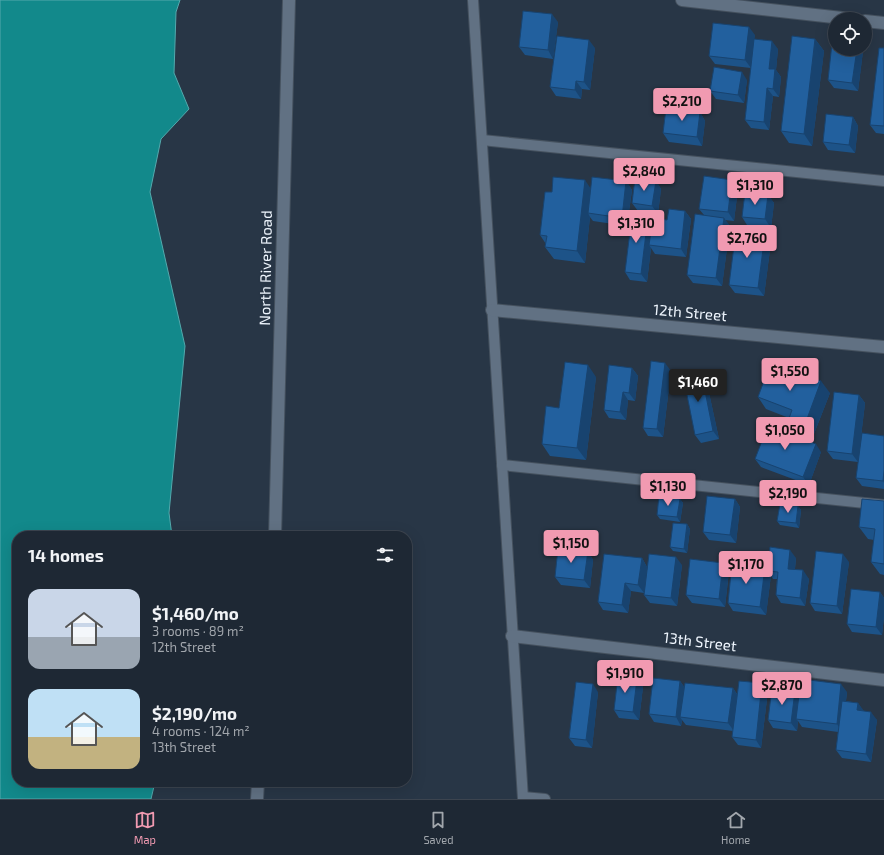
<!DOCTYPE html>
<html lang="en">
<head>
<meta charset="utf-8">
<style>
  body { margin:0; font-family:"Exo 2",sans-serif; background:#26303c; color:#f1f3f6; height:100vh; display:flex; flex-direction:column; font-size:15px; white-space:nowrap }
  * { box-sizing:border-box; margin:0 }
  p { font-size:13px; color:#a1a6ac }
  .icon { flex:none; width:22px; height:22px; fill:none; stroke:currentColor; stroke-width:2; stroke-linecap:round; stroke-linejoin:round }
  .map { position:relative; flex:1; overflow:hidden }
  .sheet { position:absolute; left:12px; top:531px; width:400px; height:256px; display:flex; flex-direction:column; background:#1e2834; border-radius:16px; box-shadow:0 4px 16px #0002,0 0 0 1px #3c444f }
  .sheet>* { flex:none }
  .controls { position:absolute; left:828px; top:12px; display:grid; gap:8px }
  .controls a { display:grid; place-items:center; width:44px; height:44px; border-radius:50%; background:#1e2834; box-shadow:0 4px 16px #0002,0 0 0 1px #3c444f; font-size:20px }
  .price { position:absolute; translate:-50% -34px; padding:0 9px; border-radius:4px; background:#f19ab1; color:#111; font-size:13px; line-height:26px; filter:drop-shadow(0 1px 2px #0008) }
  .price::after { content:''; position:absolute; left:50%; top:24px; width:12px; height:9px; margin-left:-6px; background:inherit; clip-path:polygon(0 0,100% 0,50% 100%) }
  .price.on { background:#222; color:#fff }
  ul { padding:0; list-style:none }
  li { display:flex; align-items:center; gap:12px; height:100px; padding:0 16px }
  li span { display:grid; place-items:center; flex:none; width:112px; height:80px; border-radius:12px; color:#555 }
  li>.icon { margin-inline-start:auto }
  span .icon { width:48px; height:48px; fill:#fffc; stroke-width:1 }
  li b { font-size:17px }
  h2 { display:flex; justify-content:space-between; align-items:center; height:48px; padding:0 16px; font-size:17px }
  .menu { display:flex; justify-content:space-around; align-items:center; height:56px; border-top:1px solid #3c444f; background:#1e2834; font-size:11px; color:#a1a6ac }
  .menu a { display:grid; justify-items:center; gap:2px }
  .menu .on { color:#f19ab1 }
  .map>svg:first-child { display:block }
</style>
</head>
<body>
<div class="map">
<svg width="884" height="799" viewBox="0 0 884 799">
  <rect width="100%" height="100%" fill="#283646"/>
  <polygon fill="#12898b" stroke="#54a9ad" points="0,0 180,0 176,12 174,73 189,109 161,139 150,192 185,346 169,513 172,536 17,536 17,782 155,782 151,799 0,799"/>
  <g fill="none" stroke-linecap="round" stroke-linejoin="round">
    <defs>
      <g id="service">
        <polyline points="473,0 523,799"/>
        <polyline points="482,140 884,181"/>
        <polyline points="502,465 884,505"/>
        <polyline points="523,797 545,799"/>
      </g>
      <g id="minor">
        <polyline points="682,0 851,19"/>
        <polyline points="865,21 884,23"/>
        <polyline points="492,310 884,347"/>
        <polyline points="512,636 884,680"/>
      </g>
      <g id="tertiary">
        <polyline points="275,536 289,0"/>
        <polyline points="257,799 258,782"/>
      </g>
    </defs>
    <use href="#service" stroke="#45515e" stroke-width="12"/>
    <use href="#minor" stroke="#45515e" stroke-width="14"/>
    <use href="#tertiary" stroke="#45515e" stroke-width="14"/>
    <use href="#service" stroke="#617183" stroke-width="10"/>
    <use href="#minor" stroke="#617183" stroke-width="12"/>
    <use href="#tertiary" stroke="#617183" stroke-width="12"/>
  </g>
  <g fill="#1d5388">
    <polygon points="558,22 553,59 525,55 519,47"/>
    <polygon points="755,35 754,39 778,49 776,70 781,77 779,97 773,96 769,130 751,128 745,120 751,68 715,64 709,56"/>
    <polygon points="815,39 824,51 812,146 789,143 781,131"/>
    <polygon points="595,48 590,90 582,89 581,99 556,96 550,87"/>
    <polygon points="884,48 884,134 876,133 870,125"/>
    <polygon points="835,49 861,49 863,51 858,91 834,88 828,80"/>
    <polygon points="747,80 744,103 716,99 710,91"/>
    <polygon points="700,112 705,121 702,146 669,142 663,133"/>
    <polygon points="853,117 858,126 855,153 828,150 823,142"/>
    <polygon points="626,181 632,190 627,226 593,221 590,217 585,263 554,259 545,247 546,244 540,235 552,192 591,189"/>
    <polygon points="656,181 661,189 658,214 638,211 632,203"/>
    <polygon points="738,188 734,221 725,220 730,226 722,286 693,283 687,275 704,215 699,209"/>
    <polygon points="768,195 774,203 771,228 747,225 742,217"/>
    <polygon points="685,211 691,219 686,257 655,254 651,248 647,282 630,280 625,272 648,217 652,223 667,220"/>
    <polygon points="771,242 764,296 735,293 729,285"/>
    <polygon points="632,368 638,376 635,401 628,400 626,420 609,418 604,410"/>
    <polygon points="671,371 663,437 648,436 643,428"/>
    <polygon points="701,371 706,379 719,439 701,443 695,435"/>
    <polygon points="596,377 586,460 550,456 542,444"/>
    <polygon points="830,393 812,439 796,433 788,421 789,418 766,409 758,397"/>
    <polygon points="859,395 865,403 858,462 833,459 827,451"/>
    <polygon points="884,436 884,489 862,486 856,478"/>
    <polygon points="821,452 809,485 761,467 755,459"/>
    <polygon points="680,499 683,503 680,522 660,519 657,515"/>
    <polygon points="735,499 740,507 736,543 709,540 703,532"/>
    <polygon points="884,501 884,575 880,574 871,562 874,540 868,539 859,527"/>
    <polygon points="798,506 801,510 799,528 780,525 777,521"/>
    <polygon points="687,524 690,529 687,553 673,551 670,547"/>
    <polygon points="588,551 593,560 590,588 561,585 555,577"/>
    <polygon points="642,558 647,567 644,593 631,591 628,613 603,610 598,602"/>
    <polygon points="796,558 795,569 809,579 805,606 781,603 776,595 777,579 773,579 768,571"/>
    <polygon points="849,562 842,614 815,611 810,603"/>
    <polygon points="723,563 729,571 725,607 692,603 686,595"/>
    <polygon points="682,565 677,606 650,603 644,595"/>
    <polygon points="771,575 766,615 733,611 728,603"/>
    <polygon points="880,592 884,598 884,616 882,635 852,632 847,624"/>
    <polygon points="637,679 643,687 639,720 619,718 614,710"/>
    <polygon points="680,681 684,687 733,688 737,694 762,683 768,691 761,748 738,745 732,737 733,731 686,725 682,720 681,726 654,722 649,714"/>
    <polygon points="598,692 592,748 575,746 569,738"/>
    <polygon points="847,692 846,701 858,703 863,711 877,720 871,762 842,758 836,750 838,732 802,727 798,721 797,731 773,728 768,720 799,697"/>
  </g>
  <g fill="#18436f">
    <polygon points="552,14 558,22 553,59 548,50"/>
    <polygon points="749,27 755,35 751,68 745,60"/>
    <polygon points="815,39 824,51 812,146 804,134"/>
    <polygon points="589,40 595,48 590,90 584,82"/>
    <polygon points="772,41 778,49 776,70 781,77 779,97 773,89 769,69"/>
    <polygon points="857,49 861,49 863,51 858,91 852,83"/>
    <polygon points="742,72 747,80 744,103 738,95"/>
    <polygon points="576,81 582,89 581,99 575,90"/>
    <polygon points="767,88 773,96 769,130 764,122"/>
    <polygon points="700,112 705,121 702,146 697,137"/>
    <polygon points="853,117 858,126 855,153 849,145"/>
    <polygon points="585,180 593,192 588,213 590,217 585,263 577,251"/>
    <polygon points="732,180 738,188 734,221 728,212"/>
    <polygon points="626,181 632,190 627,226 622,218"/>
    <polygon points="656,181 661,189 658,214 652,206"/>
    <polygon points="768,195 774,203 771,228 765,219"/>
    <polygon points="685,211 691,219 686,257 681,249"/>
    <polygon points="648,217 654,225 649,245 651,248 647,282 641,274"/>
    <polygon points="724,218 730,226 722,286 716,278"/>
    <polygon points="765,234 771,242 764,296 758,288"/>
    <polygon points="665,363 671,371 663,437 657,429"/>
    <polygon points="588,365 596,377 586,460 577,448"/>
    <polygon points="632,368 638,376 635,401 629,393"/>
    <polygon points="701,371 706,379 719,439 713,431"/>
    <polygon points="821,381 830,393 812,439 804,427"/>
    <polygon points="623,392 628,400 626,420 620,412"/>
    <polygon points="859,395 865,403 858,462 852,454"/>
    <polygon points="816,444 821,452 809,485 803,477"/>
    <polygon points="884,470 884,483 883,481"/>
    <polygon points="680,499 683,503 680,522 677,517"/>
    <polygon points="735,499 740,507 736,543 730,535"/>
    <polygon points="798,506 801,510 799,528 796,523"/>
    <polygon points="687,524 690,529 687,553 684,549"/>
    <polygon points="790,550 796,558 794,577 788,569"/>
    <polygon points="588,551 593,560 590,588 584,580"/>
    <polygon points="843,554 849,562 842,614 837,606"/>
    <polygon points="676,557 682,565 677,606 671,598"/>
    <polygon points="642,558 647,567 644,593 638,585"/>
    <polygon points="723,563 729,571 725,607 719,599"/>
    <polygon points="765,567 771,575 766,615 760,607"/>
    <polygon points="803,570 809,579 805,606 800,598"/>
    <polygon points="625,583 631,591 628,613 622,605"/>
    <polygon points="880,592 884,598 884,616 882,635 876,627"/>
    <polygon points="637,679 643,687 639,720 633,712"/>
    <polygon points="680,681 686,689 680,717 682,720 681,726 676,717"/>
    <polygon points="762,683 768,691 761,748 756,740"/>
    <polygon points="593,684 598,692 592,748 586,740"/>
    <polygon points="841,684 847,692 842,732 837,724"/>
    <polygon points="733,688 738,696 734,731 728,723"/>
    <polygon points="795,691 800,699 796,719 798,721 797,731 791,723"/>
    <polygon points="858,703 864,711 857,710"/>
    <polygon points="871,712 877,720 871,762 866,754"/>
  </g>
  <g fill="#22609e" stroke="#18436f">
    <polygon points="523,11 552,14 548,50 519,47"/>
    <polygon points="713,23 749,27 745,60 709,56"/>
    <polygon points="833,34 835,35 835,49 857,49 852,83 828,80"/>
    <polygon points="557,36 589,40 584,82 576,81 575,90 550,87"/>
    <polygon points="792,36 815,39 804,134 781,131"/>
    <polygon points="754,39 772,41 769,69 775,69 773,89 767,88 764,122 745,120"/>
    <polygon points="879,48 884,48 884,126 870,125"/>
    <polygon points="714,67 742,72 738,95 710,91"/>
    <polygon points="666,108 700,112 697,137 663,133"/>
    <polygon points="826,114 853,117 849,145 823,142"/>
    <polygon points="704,176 732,180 728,212 699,209"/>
    <polygon points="553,177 585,180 577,251 545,247 547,236 540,235 545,192 552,192"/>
    <polygon points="592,177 626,181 622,218 588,213"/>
    <polygon points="635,178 656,181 652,206 632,203"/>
    <polygon points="745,192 768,195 765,219 742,217"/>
    <polygon points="669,209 685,211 681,249 649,245 653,218 667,220"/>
    <polygon points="695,214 724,218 716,278 687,275"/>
    <polygon points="632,215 648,217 641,274 625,272"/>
    <polygon points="736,230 765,234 758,288 729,285"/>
    <polygon points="651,361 665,363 657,429 643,428"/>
    <polygon points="565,362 588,365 577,448 542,444 546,406 559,408"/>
    <polygon points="771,362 821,381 804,427 788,421 792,410 758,397"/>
    <polygon points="609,365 632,368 629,393 623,392 620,412 604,410"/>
    <polygon points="701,371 713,431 695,435 683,375"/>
    <polygon points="834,392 859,395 852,454 827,451"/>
    <polygon points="768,425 816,444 803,477 755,459"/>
    <polygon points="862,433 884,436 884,470 883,481 856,478"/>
    <polygon points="659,496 680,499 677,517 657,515"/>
    <polygon points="707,496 735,499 730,535 703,532"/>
    <polygon points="862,499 884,501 884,564 871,562 875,529 859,527"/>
    <polygon points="780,504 798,506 796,523 777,521"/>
    <polygon points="673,523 687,524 684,549 670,547"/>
    <polygon points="770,547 790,550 788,569 803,570 800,598 776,595 778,572 768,571"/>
    <polygon points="558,548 588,551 584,580 555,577"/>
    <polygon points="816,551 843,554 837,606 810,603"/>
    <polygon points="604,554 642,558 638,585 625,583 622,605 598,602"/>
    <polygon points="649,554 676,557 671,598 644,595"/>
    <polygon points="690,559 723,563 719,599 686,595"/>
    <polygon points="732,563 765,567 760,607 728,603"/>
    <polygon points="851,589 880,592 876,627 847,624"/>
    <polygon points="618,676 637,679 633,712 614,710"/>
    <polygon points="653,678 680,681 676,717 649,714"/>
    <polygon points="801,679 841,684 837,724 796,719"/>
    <polygon points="739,681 762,683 756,740 732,737"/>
    <polygon points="576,682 593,684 586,740 569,738"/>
    <polygon points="685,683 733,688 728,723 680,717"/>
    <polygon points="772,688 795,691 791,723 768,720"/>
    <polygon points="842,701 858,703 857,710 871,712 866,754 836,750"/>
  </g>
  <g text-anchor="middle" stroke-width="3" stroke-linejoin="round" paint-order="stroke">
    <g font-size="15" fill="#eef5fd" stroke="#283646">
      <text transform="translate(266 268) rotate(-89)" y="5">North River Road</text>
      <text transform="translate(690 313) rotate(5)" y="5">12th Street</text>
      <text transform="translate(700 642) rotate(7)" y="5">13th Street</text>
    </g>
  </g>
</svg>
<div class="controls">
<a><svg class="icon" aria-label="locate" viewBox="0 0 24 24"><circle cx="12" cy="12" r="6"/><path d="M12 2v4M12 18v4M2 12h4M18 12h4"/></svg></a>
</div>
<b class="price" style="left:682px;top:122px">$2,210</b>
<b class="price" style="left:644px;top:192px">$2,840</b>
<b class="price" style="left:755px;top:206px">$1,310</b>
<b class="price" style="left:636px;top:244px">$1,310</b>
<b class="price" style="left:747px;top:259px">$2,760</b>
<b class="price" style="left:790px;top:392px">$1,550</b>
<b class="price on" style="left:698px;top:403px">$1,460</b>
<b class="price" style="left:785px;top:451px">$1,050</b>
<b class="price" style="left:668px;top:507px">$1,130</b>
<b class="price" style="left:788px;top:514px">$2,190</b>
<b class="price" style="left:571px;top:564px">$1,150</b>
<b class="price" style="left:746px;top:585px">$1,170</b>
<b class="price" style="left:625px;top:694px">$1,910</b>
<b class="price" style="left:782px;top:706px">$2,870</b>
<section class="sheet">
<h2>14 homes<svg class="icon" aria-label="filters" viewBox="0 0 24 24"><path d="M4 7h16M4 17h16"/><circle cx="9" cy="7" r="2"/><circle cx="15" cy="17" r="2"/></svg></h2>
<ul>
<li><span style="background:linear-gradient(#c9d6e8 60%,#9aa5b1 0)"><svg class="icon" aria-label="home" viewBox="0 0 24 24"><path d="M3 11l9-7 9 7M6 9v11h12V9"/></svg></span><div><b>$1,460/mo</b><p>3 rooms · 89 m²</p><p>12th Street</p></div></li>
<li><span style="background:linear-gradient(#bfe0f5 60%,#c2b280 0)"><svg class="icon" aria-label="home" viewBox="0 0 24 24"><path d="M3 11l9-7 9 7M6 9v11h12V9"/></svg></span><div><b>$2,190/mo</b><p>4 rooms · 124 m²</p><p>13th Street</p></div></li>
</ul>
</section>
</div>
<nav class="menu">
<a class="on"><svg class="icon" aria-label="map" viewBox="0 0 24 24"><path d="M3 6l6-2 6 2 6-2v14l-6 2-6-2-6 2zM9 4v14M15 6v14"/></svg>Map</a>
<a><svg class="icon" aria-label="saved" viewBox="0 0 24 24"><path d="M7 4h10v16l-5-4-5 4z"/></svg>Saved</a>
<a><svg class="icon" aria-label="home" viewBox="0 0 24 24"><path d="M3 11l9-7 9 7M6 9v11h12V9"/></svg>Home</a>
</nav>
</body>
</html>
